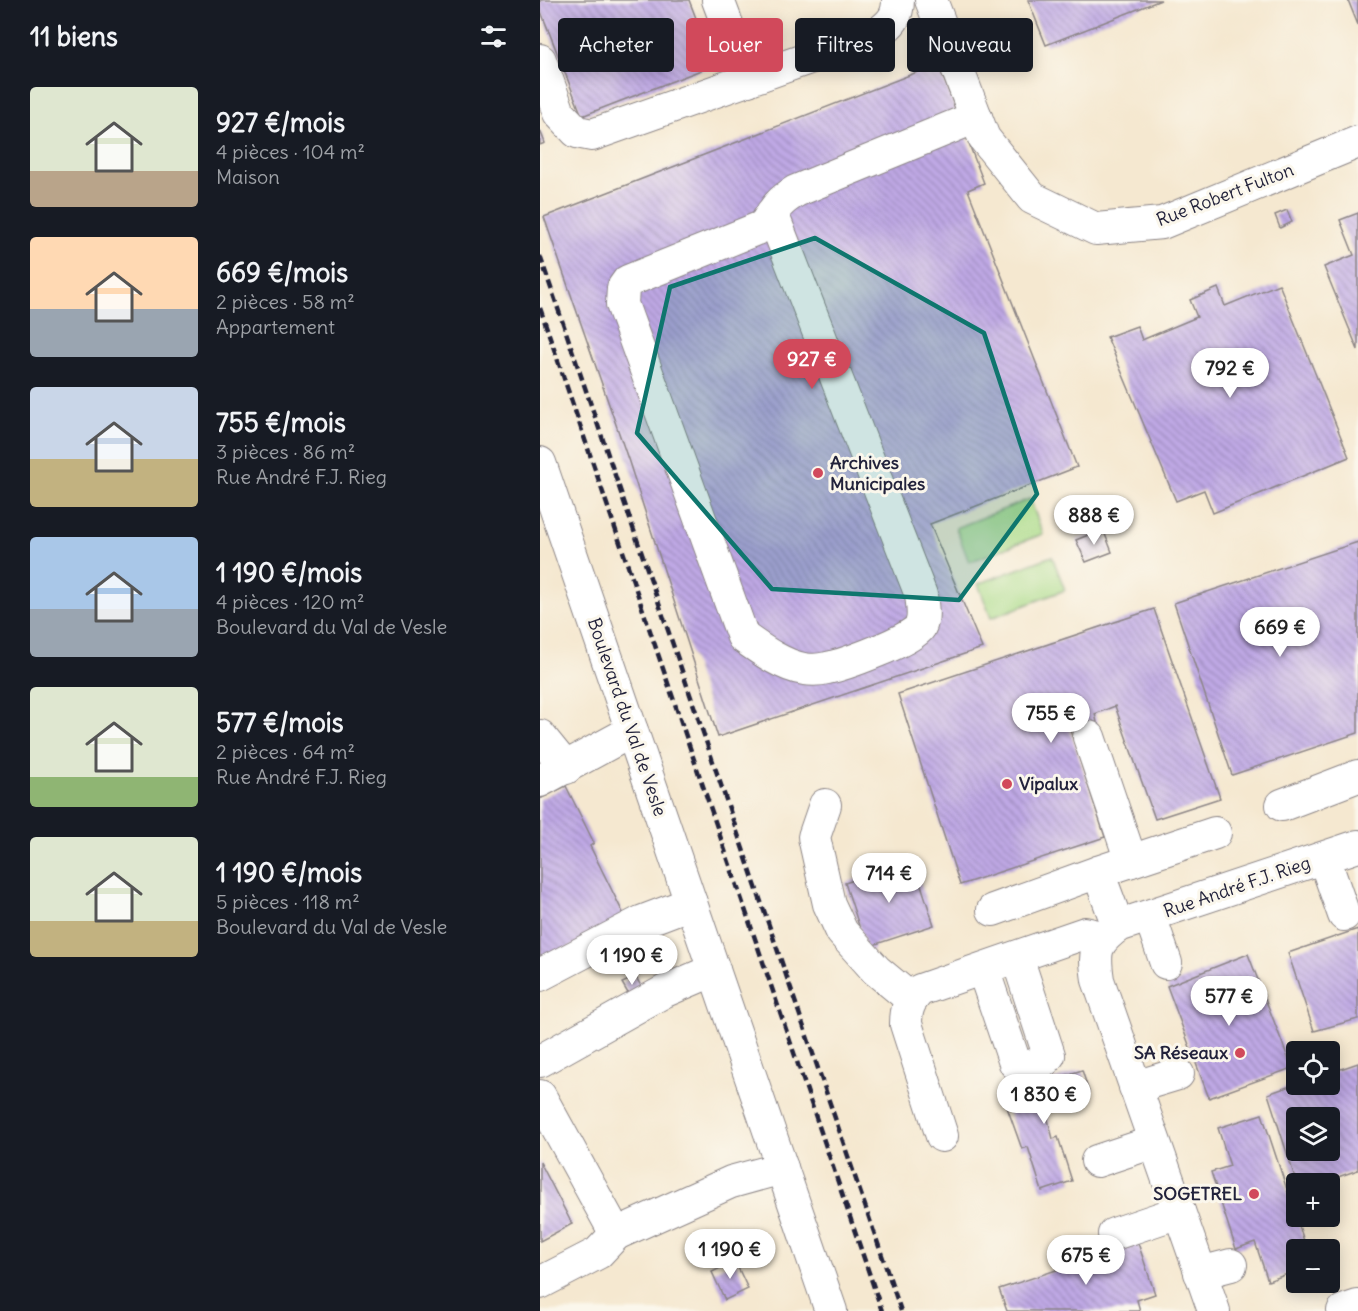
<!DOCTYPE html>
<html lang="fr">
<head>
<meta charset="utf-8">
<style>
  body { margin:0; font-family:Delius,sans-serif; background:#20242c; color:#f1f3f6; height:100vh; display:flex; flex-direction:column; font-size:22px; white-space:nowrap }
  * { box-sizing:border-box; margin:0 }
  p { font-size:20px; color:#9ea1a6 }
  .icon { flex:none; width:33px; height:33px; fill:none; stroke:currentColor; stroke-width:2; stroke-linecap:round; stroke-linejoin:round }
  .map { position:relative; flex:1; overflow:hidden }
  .details { display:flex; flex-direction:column; background:#171b24; width:540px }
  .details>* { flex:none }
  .banner { position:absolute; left:18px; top:18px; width:570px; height:54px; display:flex; gap:12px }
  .tools { position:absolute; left:746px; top:1041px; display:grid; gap:12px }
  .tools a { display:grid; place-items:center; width:54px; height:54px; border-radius:6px; background:#171b24; box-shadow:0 3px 15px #0003; font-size:30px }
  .price { position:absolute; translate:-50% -51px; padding:0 14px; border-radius:21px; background:#fff; color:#222; font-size:20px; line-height:39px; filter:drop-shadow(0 2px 3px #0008) }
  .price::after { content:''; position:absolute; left:50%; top:36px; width:18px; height:14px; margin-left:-9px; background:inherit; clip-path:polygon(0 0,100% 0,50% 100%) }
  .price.selected { background:#d1495b; color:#fff }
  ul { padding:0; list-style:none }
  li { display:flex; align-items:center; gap:18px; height:150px; padding:0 30px }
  li span { display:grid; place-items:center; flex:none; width:168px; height:120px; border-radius:6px; color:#555 }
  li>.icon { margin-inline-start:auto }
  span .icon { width:72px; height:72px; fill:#fffc; stroke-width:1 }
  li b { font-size:26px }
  h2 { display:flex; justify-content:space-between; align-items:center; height:72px; padding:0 30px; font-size:26px }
  .pill { padding:0 21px; border-radius:6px; background:#171b24; box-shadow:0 3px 15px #0003; font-size:21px; line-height:54px }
  .pill.selected { background:#d1495b; color:#fff }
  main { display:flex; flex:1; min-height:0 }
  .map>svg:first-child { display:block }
</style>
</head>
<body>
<main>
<section class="details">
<h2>11 biens<svg class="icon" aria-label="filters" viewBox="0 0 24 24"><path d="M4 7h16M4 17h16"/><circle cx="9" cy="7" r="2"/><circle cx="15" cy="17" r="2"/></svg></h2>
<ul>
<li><span style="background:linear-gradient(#dfe7d0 70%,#b9a48a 0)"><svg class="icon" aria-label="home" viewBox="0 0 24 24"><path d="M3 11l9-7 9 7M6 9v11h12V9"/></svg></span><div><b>927 €/mois</b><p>4 pièces · 104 m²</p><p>Maison</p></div></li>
<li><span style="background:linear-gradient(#ffd9b3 60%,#9aa5b1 0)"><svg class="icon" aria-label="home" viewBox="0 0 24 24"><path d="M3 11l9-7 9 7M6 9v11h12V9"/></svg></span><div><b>669 €/mois</b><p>2 pièces · 58 m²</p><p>Appartement</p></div></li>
<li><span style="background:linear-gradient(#c9d6e8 60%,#c2b280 0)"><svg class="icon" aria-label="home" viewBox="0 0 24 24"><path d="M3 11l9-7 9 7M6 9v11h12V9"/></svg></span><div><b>755 €/mois</b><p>3 pièces · 86 m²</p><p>Rue André F.J. Rieg</p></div></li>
<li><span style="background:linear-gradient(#a9c7e8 60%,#9aa5b1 0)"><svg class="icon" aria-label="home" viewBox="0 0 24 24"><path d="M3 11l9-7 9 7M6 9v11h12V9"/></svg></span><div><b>1 190 €/mois</b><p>4 pièces · 120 m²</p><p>Boulevard du Val de Vesle</p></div></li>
<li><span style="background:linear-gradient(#dfe7d0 75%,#8fb573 0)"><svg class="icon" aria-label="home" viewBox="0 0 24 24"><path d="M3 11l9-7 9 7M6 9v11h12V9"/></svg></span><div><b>577 €/mois</b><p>2 pièces · 64 m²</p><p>Rue André F.J. Rieg</p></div></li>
<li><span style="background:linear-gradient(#dfe7d0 70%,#c2b280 0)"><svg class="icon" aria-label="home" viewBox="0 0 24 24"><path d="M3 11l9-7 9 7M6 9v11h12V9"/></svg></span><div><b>1 190 €/mois</b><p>5 pièces · 118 m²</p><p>Boulevard du Val de Vesle</p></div></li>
</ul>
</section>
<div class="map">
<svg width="818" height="1311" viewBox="0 0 818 1311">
  <defs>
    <pattern id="building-back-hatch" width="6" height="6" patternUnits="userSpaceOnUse" patternTransform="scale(1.5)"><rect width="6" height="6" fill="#bfa9e5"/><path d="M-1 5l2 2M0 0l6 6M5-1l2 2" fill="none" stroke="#9b89bb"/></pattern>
  </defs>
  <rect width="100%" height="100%" fill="#fbf7ec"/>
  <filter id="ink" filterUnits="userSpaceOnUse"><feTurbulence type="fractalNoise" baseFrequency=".0167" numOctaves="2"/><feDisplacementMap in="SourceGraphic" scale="12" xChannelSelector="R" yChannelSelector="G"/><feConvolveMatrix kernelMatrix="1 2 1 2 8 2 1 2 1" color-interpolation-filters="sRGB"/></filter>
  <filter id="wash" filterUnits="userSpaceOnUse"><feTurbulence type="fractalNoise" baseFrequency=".008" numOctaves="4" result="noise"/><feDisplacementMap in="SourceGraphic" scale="24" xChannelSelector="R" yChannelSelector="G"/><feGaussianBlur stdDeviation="1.35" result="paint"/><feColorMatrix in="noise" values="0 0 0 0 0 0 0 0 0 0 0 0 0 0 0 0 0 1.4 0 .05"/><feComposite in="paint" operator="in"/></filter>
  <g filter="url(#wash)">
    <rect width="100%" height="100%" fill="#f5e8d0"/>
    <g fill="#abdb89" stroke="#667e62" stroke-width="1.5">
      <polygon points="490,499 503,534 429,562 416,528"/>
      <polygon points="512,556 525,590 451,618 438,584"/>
    </g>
    <g id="blocks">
      <g fill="url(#building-back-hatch)" fill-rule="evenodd">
        <polygon points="0,0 149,0 174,65 42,116 0,9"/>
        <polygon points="488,0 621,0 506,45"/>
        <polygon points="808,0 818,0 818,25"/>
        <polygon points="398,64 444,183 428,190 537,467 390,524 442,648 178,737 89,462 4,217"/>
        <polygon points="0,130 5,143 0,145"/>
        <polygon points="747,210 752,222 740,228 735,215"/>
        <polygon points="818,213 818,350 784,267 814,255 800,220"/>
        <polygon points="739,284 809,457 673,513 664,490 636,501 567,337 597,326 602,340 657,317 650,300 678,288 685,306"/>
        <polygon points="563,529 572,552 546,562 536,540"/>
        <polygon points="818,542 818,733 692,775 634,603"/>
        <polygon points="614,609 680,798 615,819 575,706 555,714 557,722 530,730 565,837 420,885 358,694"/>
        <polygon points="26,786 54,843 50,846 86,919 0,962 0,799"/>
        <polygon points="373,860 394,925 336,944 332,951 326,947 305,883"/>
        <polygon points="818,929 818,1019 774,1031 748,953"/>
        <polygon points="708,954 752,1068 669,1098 627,986"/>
        <polygon points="96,977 102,988 89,995 82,983"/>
        <path d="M818,1063V1170L778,1184H757L728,1094L756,1084H789V1073ZM756,1118H789V1150H756Z"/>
        <polygon points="542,1070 549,1092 505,1108 513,1139 518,1137 532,1181 502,1191 488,1147 482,1149 463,1096"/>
        <polygon points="722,1114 767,1250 756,1250 756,1271 728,1281 715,1242 696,1249 671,1172 690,1166 678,1128"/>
        <polygon points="0,1162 32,1224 0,1241"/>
        <polygon points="598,1243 615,1294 597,1300 600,1311 467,1311 459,1289"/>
        <polygon points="195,1261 208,1289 185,1300 172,1272"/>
      </g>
    </g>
  </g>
  <g filter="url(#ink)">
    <use href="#blocks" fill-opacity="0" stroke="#8c8586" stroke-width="1.5"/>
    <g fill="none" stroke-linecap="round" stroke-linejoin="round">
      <defs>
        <g id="minor">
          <polyline points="178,0 208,80"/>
          <polyline points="391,0 444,138 492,198 556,229 622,223 818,142"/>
          <path d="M0,60L19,113L37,132L52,135L337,34C351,24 358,17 358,0"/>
          <path d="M232,213L381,595C382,604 385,618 380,627C372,640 304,665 287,668C280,670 271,670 264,669C243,666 220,649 203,637L82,304L83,288L88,281L224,226C235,208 238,202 256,191L436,117"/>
          <polyline points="0,463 291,1311"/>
          <polyline points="0,736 26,768"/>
          <polyline points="549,737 591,861"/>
          <polyline points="0,781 92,731"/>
          <polyline points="285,805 274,837 289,904 302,932 336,970 371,999"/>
          <polyline points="742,805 818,776"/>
          <polyline points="784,858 804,915"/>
          <polyline points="453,910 558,872"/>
          <polyline points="610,916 626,963"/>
          <polyline points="578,926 558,872 675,833"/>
          <polyline points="443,969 475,1063 482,1069 504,1061 509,1055 477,957"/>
          <polyline points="0,975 101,922 151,903"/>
          <polyline points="0,1061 125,991 174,970"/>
          <polyline points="595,1087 638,1074"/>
          <polyline points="0,1096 76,1234 191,1182 242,1168"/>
          <path d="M402,1136L366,1024C366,1009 369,1001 380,990L545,933L563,937"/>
          <polyline points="557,1161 614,1142"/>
          <polyline points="574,1234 639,1212"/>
          <polyline points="660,1273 691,1265"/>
          <polyline points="0,1283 58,1253 76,1234"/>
          <path d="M674,1311L558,980C554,951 554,944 578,926L818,846"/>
          <polyline points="803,1311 818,1306"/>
        </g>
      </defs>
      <use href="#minor" stroke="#8c8586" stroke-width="34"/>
      <use href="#minor" stroke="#fff" stroke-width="32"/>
      <g stroke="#22223b" stroke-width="4.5" stroke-dasharray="9 4.5" stroke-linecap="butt">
        <polyline points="0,256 361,1311"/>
        <polyline points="0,308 342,1311"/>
      </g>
    </g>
  </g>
  <path fill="#0f766e" fill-opacity="0.2" stroke="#0f766e" stroke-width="4.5" stroke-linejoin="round" d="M275,238L444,333L497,494L419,600L232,589L97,433L130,287Z"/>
  <g fill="#d1495b" stroke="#fbf7ec" stroke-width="2">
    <circle cx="278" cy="473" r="6"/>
    <circle cx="467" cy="784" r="6"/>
    <circle cx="700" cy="1053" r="6"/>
    <circle cx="714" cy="1194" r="6"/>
  </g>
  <g text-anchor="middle" stroke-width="6" stroke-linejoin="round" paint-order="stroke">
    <g font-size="18" fill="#22223b" stroke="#fbf7ec">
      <text transform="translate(685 195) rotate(-21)" y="6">Rue Robert Fulton</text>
      <text transform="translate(87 717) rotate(71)" y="6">Boulevard du Val de Vesle</text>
      <text transform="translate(697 887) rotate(-19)" y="6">Rue André F.J. Rieg</text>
    </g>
    <g font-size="18" font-weight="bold" fill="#22223b" stroke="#fbf7ec" text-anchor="start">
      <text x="290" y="469">Archives<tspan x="290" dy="21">Municipales</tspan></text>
      <text x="479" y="790">Vipalux</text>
      <text x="688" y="1059" text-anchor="end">SA Réseaux</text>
      <text x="702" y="1200" text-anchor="end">SOGETREL</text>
    </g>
  </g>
</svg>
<div class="tools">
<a><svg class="icon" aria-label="locate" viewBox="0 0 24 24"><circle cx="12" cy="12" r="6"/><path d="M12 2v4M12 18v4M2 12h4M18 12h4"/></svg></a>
<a><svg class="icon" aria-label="layers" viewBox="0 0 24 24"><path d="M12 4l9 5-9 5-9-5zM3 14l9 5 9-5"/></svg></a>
<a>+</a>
<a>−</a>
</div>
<b class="price selected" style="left:272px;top:390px">927 €</b>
<b class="price" style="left:690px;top:399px">792 €</b>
<b class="price" style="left:554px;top:546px">888 €</b>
<b class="price" style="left:740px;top:658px">669 €</b>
<b class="price" style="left:511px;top:744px">755 €</b>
<b class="price" style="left:349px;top:904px">714 €</b>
<b class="price" style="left:92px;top:986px">1 190 €</b>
<b class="price" style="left:689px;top:1027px">577 €</b>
<b class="price" style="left:504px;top:1125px">1 830 €</b>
<b class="price" style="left:190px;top:1280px">1 190 €</b>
<b class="price" style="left:546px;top:1286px">675 €</b>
<div class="banner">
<a class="pill">Acheter</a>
<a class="pill selected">Louer</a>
<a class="pill">Filtres</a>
<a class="pill">Nouveau</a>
</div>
</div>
</main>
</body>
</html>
